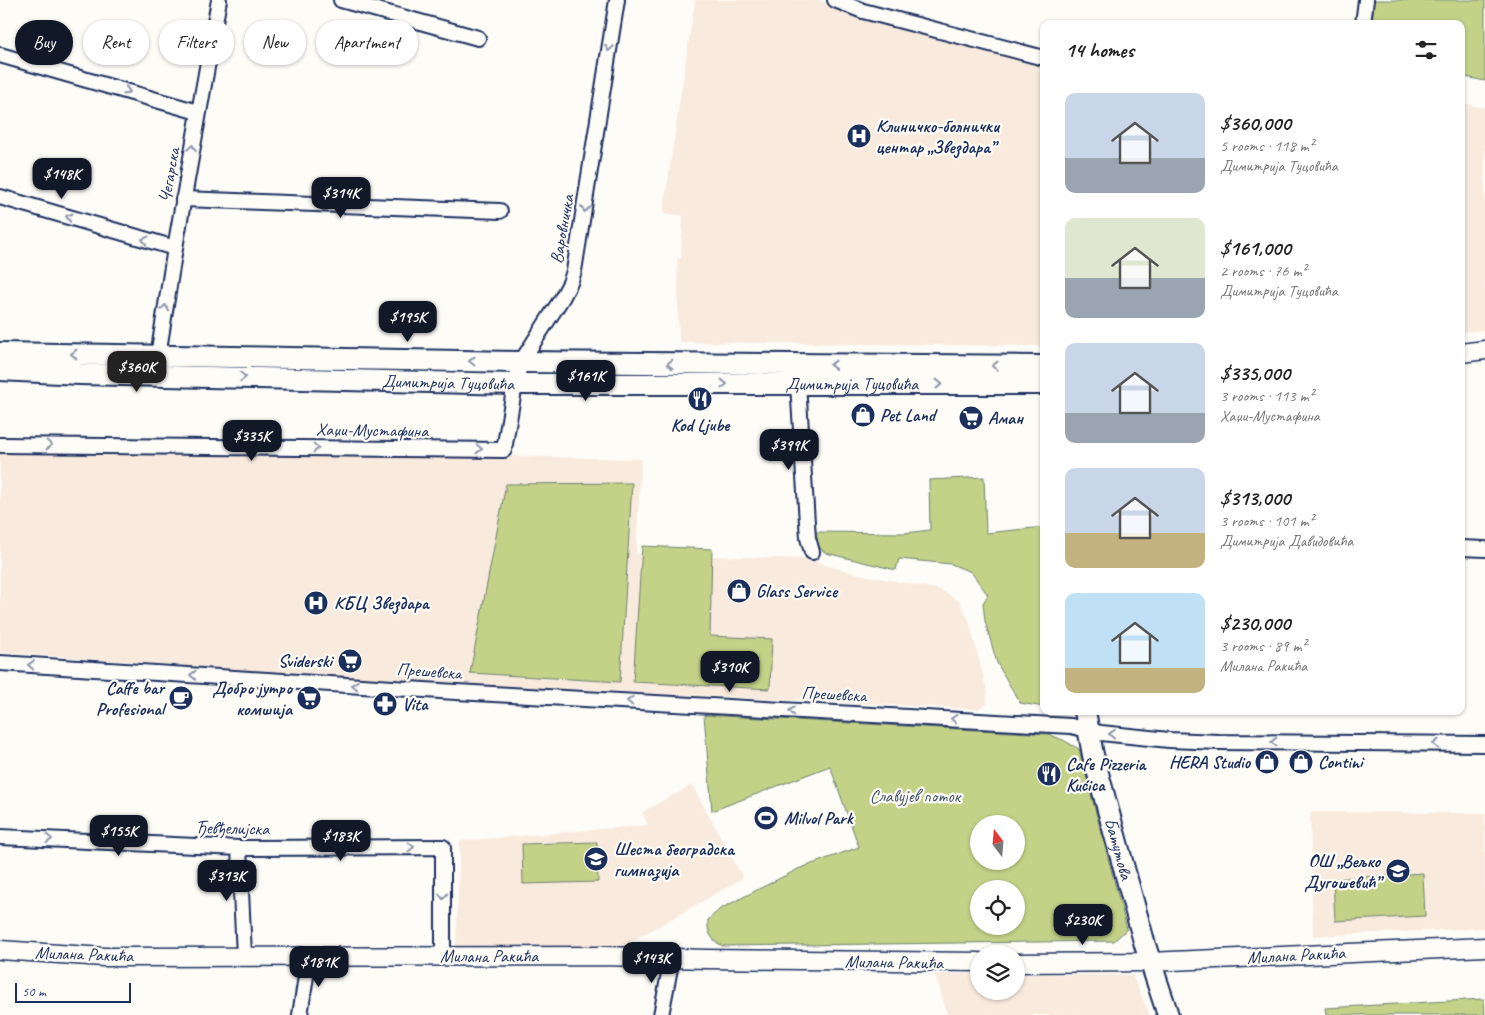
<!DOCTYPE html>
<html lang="en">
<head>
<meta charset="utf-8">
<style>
  body { margin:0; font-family:Caveat,sans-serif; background:#f2f2f2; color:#222; height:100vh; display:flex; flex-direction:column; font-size:19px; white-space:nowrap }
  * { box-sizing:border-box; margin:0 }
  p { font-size:16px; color:#767676 }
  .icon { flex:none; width:28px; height:28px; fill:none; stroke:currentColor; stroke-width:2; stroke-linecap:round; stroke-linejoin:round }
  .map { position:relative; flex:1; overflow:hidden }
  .panel { position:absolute; left:1040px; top:20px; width:425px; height:695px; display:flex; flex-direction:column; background:#fff; border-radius:10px; box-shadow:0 1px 4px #0004 }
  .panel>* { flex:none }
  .hud { position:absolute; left:15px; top:20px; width:475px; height:45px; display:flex; gap:10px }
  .needle { width:32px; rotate:344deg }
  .buttons { position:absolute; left:970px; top:815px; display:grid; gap:10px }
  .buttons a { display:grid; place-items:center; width:55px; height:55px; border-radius:50%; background:#fff; box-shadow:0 1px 4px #0004; font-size:25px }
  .scale { position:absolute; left:15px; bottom:12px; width:116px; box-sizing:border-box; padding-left:5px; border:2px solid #1b2f5e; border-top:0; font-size:14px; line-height:18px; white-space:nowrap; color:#1b2f5e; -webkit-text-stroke:4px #fdfcf7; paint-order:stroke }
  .price { position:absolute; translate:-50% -42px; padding:0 11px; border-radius:10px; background:#111827; color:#fff; font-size:16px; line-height:32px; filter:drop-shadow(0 1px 2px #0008) }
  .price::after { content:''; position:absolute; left:50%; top:30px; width:15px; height:11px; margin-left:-8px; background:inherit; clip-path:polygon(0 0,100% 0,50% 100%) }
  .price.active { background:#222; color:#fff }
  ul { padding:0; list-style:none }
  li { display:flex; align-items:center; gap:15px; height:125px; padding:0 25px }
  li span { display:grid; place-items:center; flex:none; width:140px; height:100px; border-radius:10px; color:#555 }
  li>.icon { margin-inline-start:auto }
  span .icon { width:60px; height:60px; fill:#fffc; stroke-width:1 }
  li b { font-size:21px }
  h2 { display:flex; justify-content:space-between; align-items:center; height:60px; padding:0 25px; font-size:21px }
  .tag { padding:0 18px; border-radius:22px; background:#fff; box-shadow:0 1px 4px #0004; font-size:18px; line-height:45px }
  .tag.active { background:#111827; color:#fff }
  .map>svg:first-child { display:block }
</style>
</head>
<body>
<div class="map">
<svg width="1485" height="1015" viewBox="0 0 1485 1015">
  <rect width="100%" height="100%" fill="#fdfcf7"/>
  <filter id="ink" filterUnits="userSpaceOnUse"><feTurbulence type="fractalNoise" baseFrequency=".02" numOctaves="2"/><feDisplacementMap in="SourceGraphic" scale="10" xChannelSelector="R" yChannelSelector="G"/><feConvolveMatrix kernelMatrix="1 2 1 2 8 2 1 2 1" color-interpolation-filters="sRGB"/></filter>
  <g filter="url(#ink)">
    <g fill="#f9eade">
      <polygon points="695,0 819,0 869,17 1044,58 1044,346 679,342 677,259 681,258 683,216 663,213"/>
      <polygon points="1461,103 1485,108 1485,330 1461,332"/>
      <polygon points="0,452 503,456 641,459 636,554 813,559 822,564 859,574 941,590 960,602 969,621 987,691 987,704 977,709 628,692 318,676 0,652"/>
      <polygon points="692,785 743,878 617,950 456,946 460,841 648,825 642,812"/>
      <polygon points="1310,812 1485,813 1485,928 1313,936"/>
      <polygon points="935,974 979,974 979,991 1016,991 1016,974 1132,975 1150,1015 941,1015 947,1013"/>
    </g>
    <g fill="#c3d287" stroke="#6f8072" fill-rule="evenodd">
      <polygon points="1368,0 1485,0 1485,81 1461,76 1461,24 1373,24"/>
      <polygon points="984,477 986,533 1044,527 1044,707 1020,703 997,663 985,621 983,603 988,595 971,572 951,564 899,559 896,570 826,553 818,547 815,532 905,533 930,530 929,480"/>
      <polygon points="632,483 620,682 470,673 506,484"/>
      <polygon points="642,546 712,549 710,636 772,639 770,689 633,682"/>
      <path d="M704,715L1048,734L1063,740L1079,749L1127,929L1114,941L722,946C711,939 707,933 708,920L720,909L798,869L859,847L830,766L712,811ZM979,824H1016V861H979ZM979,889H1016V926H979Z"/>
      <polygon points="597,842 598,882 523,884 522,844"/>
      <polygon points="1423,873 1425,916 1335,921 1333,879"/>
      <polygon points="1484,999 1485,1015 1326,1015 1325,1008"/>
    </g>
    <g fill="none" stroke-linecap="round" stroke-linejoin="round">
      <defs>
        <g id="minor">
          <polyline points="341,0 478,38"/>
          <polyline points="835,0 863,11 1044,58"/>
          <polyline points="1363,24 1366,0"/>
          <polyline points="0,55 198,112"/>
          <polyline points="0,197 175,248"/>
          <polyline points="183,199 500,211"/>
          <polyline points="158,356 175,248 219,0"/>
          <polyline points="798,384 808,538 812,552"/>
          <polyline points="0,445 504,450 515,384 521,362 562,298 570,283 574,271 617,0"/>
          <polyline points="1461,548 1485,549"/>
          <polyline points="0,663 456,692 1071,726 1101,733 1169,740 1219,742 1485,744"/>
          <polyline points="0,837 239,848 443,847 443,956"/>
          <polyline points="239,848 244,956"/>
          <polyline points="300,1015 309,957"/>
          <polyline points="661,1015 672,958"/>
        </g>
        <g id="tertiary">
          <polyline points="1461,353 1485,350"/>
          <polyline points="0,950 104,957 604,956 706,959 979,962"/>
          <polyline points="1016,963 1149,962 1485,947"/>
        </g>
        <g id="secondary">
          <polyline points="0,353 521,362 1044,366"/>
          <path id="s1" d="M0,370L80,374L515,384H1044"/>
          <path id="s2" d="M1085,711L1093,755L1145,945L1168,1015"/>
        </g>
      </defs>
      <use href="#minor" stroke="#1b2f5e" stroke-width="18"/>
      <use href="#tertiary" stroke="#1b2f5e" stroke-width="21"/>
      <use href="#secondary" stroke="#1b2f5e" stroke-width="24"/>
      <use href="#minor" stroke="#fdfcf7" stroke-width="14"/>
      <use href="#tertiary" stroke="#fdfcf7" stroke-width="18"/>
      <use href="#secondary" stroke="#fdfcf7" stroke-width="20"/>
    </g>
    <defs><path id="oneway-chevron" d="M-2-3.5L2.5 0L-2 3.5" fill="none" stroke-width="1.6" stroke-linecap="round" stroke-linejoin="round" transform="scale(1.25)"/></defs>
    <g stroke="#8c96aa">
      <use href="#oneway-chevron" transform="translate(609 48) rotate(99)"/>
      <use href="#oneway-chevron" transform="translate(127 91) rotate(16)"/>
      <use href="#oneway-chevron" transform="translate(192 148) rotate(-80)"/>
      <use href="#oneway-chevron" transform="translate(585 209) rotate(99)"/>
      <use href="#oneway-chevron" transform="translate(69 217) rotate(-164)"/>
      <use href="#oneway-chevron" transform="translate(145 240) rotate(-164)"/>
      <use href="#oneway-chevron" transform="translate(165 308) rotate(-81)"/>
      <use href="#oneway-chevron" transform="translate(74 354) rotate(-179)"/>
      <use href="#oneway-chevron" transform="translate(472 361) rotate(-179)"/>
      <use href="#oneway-chevron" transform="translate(670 364) rotate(-180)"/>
      <use href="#oneway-chevron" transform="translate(833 365) rotate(-180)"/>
      <use href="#oneway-chevron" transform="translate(995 366) rotate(-180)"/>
      <use href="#oneway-chevron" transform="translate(243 377) rotate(1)"/>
      <use href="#oneway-chevron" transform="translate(724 384)"/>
      <use href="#oneway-chevron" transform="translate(939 384)"/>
      <use href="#oneway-chevron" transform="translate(49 445) rotate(1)"/>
      <use href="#oneway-chevron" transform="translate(316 448) rotate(1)"/>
      <use href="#oneway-chevron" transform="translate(479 449) rotate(1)"/>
      <use href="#oneway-chevron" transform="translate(31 665) rotate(-177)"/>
      <use href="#oneway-chevron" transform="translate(193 675) rotate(-177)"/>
      <use href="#oneway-chevron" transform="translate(355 685) rotate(-176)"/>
      <use href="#oneway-chevron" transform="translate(630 701) rotate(-177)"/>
      <use href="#oneway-chevron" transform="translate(792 711) rotate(-177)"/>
      <use href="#oneway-chevron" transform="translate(954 719) rotate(-177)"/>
      <use href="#oneway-chevron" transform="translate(1112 734) rotate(-175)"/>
      <use href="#oneway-chevron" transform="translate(1274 742) rotate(-180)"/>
      <use href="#oneway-chevron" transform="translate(1436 744) rotate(-179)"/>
      <use href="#oneway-chevron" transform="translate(49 839) rotate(3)"/>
      <use href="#oneway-chevron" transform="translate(411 847)"/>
      <use href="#oneway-chevron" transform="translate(443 896) rotate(90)"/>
    </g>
  </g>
  <defs>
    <symbol id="hospital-disc" viewBox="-11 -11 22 22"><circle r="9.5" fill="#1b2f5e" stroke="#fdfcf7"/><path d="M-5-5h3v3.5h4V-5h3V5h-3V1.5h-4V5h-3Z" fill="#fff"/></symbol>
    <symbol id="restaurant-disc" viewBox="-11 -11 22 22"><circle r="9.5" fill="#1b2f5e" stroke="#fdfcf7"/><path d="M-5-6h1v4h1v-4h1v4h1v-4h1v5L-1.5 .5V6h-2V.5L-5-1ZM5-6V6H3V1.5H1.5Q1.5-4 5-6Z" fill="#fff"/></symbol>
    <symbol id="shop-disc" viewBox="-11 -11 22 22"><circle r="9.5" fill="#1b2f5e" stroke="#fdfcf7"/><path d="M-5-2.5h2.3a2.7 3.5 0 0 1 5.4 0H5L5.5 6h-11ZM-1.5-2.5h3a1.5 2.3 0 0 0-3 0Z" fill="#fff"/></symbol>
    <symbol id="supermarket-disc" viewBox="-11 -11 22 22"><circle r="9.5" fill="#1b2f5e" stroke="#fdfcf7"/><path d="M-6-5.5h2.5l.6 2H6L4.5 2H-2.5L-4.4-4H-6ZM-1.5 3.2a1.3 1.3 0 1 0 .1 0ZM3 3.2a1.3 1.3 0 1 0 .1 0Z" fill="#fff"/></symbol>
    <symbol id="cafe-disc" viewBox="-11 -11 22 22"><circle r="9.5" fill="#1b2f5e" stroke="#fdfcf7"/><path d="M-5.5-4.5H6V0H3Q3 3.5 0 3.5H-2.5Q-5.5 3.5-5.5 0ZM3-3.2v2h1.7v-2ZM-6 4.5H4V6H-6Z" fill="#fff"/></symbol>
    <symbol id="pharmacy-disc" viewBox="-11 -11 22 22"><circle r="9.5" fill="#1b2f5e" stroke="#fdfcf7"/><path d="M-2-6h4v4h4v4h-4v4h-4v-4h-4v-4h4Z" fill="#fff"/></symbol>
    <symbol id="stadium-disc" viewBox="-11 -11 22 22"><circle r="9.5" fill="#1b2f5e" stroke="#fdfcf7"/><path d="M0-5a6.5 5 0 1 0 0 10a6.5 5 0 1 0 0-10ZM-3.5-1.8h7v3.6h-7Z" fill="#fff"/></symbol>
    <symbol id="school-disc" viewBox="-11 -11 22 22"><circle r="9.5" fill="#1b2f5e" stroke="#fdfcf7"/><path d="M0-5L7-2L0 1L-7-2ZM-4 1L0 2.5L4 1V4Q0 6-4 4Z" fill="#fff"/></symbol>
  </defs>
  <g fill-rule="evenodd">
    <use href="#hospital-disc" x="845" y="122" width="28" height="28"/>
    <use href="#restaurant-disc" x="686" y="385" width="28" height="28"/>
    <use href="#shop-disc" x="849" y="401" width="28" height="28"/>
    <use href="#supermarket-disc" x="957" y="404" width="28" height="28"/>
    <use href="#shop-disc" x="725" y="577" width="28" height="28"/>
    <use href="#hospital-disc" x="302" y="589" width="28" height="28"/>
    <use href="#supermarket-disc" x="336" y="647" width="28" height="28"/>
    <use href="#cafe-disc" x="167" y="684" width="28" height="28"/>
    <use href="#supermarket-disc" x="295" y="684" width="28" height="28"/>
    <use href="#pharmacy-disc" x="371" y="690" width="28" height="28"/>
    <use href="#shop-disc" x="1253" y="748" width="28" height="28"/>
    <use href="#shop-disc" x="1287" y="748" width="28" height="28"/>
    <use href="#restaurant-disc" x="1035" y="760" width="28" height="28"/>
    <use href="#stadium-disc" x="752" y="804" width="28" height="28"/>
    <use href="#school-disc" x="582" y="845" width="28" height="28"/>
    <use href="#school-disc" x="1384" y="857" width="28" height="28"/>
  </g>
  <g text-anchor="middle" stroke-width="4.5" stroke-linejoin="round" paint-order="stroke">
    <g font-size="18" font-weight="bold" fill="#1b2f5e" stroke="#fdfcf7" text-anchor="start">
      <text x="876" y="132">Клиничко-болнички<tspan x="876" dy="21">центар „Звездара”</tspan></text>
      <text x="880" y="421">Pet Land</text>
      <text x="988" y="424">Аман</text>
      <text x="700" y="431" text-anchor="middle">Kod Ljube</text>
      <text x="756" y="597">Glass Service</text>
      <text x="334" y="609">КБЦ Звездара</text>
      <text x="332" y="667" text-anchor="end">Sviderski</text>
      <text x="164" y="694" text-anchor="end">Caffe bar<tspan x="164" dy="21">Profesional</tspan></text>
      <text x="292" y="694" text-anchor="end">Добро јутро<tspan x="292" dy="21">комшија</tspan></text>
      <text x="402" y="710">Vita</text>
      <text x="1250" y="768" text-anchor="end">HERA Studio</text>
      <text x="1318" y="768">Contini</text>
      <text x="1066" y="770">Cafe Pizzeria<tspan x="1066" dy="21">Kućica</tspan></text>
      <text x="784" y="824">Milvol Park</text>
      <text x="614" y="855">Шеста београдска<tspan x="614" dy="21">гимназија</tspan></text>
      <text x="1380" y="867" text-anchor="end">ОШ „Вељко<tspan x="1380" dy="21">Дугошевић”</tspan></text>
    </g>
    <g font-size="18" fill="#1b2f5e" stroke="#fdfcf7">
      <text transform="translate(169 175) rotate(-80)" y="6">Чегарска</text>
      <text transform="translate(562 229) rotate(-80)" y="6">Варовничка</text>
      <text dy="6" stroke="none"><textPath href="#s1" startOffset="448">Димитрија Туцовића</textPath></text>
      <text dy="6" stroke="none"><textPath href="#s1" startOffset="852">Димитрија Туцовића</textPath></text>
      <text transform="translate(372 430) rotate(1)" y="6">Хаџи-Мустафина</text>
      <text transform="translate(429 671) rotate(4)" y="6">Прешевска</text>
      <text transform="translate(834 694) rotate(3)" y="6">Прешевска</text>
      <text transform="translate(232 828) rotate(1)" y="6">Ђевђелијска</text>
      <text dy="6" stroke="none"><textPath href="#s2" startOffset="142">Батутова</textPath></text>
      <text transform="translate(84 954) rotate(2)" y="6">Милана Ракића</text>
      <text transform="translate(1296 955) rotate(-3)" y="6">Милана Ракића</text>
      <text x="489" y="962">Милана Ракића</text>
      <text transform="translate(894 962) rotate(1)" y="6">Милана Ракића</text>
    </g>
    <g font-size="18" fill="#455868" stroke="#fdfcf7">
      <text x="915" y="802">Славујев поток</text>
    </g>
  </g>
</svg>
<div class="buttons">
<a><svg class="needle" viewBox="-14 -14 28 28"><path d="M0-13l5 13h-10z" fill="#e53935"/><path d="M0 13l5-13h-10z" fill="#767676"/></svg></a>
<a><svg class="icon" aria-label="locate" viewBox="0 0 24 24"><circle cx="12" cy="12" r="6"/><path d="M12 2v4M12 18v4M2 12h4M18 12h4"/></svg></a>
<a><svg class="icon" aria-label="layers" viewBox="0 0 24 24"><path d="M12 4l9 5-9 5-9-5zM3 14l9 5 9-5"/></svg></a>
</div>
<div class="scale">50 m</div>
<b class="price" style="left:62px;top:200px">$148K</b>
<b class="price" style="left:341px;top:219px">$314K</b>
<b class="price" style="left:408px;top:343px">$195K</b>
<b class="price active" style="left:137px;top:393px">$360K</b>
<b class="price" style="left:586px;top:402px">$161K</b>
<b class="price" style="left:252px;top:462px">$335K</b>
<b class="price" style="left:789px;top:471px">$399K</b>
<b class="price" style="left:730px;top:693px">$310K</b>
<b class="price" style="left:119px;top:857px">$155K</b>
<b class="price" style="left:341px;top:862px">$183K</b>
<b class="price" style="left:227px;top:902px">$313K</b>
<b class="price" style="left:1083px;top:946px">$230K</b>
<b class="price" style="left:652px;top:984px">$143K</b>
<b class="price" style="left:319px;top:988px">$181K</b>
<div class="hud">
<a class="tag active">Buy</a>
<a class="tag">Rent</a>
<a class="tag">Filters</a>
<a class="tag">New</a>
<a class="tag">Apartment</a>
</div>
<section class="panel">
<h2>14 homes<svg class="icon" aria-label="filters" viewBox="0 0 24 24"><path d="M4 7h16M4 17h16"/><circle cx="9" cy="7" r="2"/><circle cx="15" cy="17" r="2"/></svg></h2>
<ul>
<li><span style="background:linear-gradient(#c9d6e8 65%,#9aa5b1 0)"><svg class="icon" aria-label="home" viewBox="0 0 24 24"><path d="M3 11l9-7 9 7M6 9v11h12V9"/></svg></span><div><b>$360,000</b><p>5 rooms · 118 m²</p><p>Димитрија Туцовића</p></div></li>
<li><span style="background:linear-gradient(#dfe7d0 60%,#9aa5b1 0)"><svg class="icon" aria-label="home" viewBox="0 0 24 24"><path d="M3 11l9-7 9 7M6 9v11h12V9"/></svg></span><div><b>$161,000</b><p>2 rooms · 76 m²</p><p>Димитрија Туцовића</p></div></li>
<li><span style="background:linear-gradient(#c9d6e8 70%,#9aa5b1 0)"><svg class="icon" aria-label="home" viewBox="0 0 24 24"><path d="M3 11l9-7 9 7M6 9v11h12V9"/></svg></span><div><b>$335,000</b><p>3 rooms · 113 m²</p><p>Хаџи-Мустафина</p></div></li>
<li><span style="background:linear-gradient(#c9d6e8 65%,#c2b280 0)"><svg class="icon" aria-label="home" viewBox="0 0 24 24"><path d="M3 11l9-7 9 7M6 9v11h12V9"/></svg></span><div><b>$313,000</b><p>3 rooms · 101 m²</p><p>Димитрија Давидовића</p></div></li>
<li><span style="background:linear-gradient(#bfe0f5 75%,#c2b280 0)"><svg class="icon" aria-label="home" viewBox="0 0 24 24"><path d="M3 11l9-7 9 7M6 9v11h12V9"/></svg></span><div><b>$230,000</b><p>3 rooms · 89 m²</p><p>Милана Ракића</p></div></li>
</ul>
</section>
</div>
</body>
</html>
